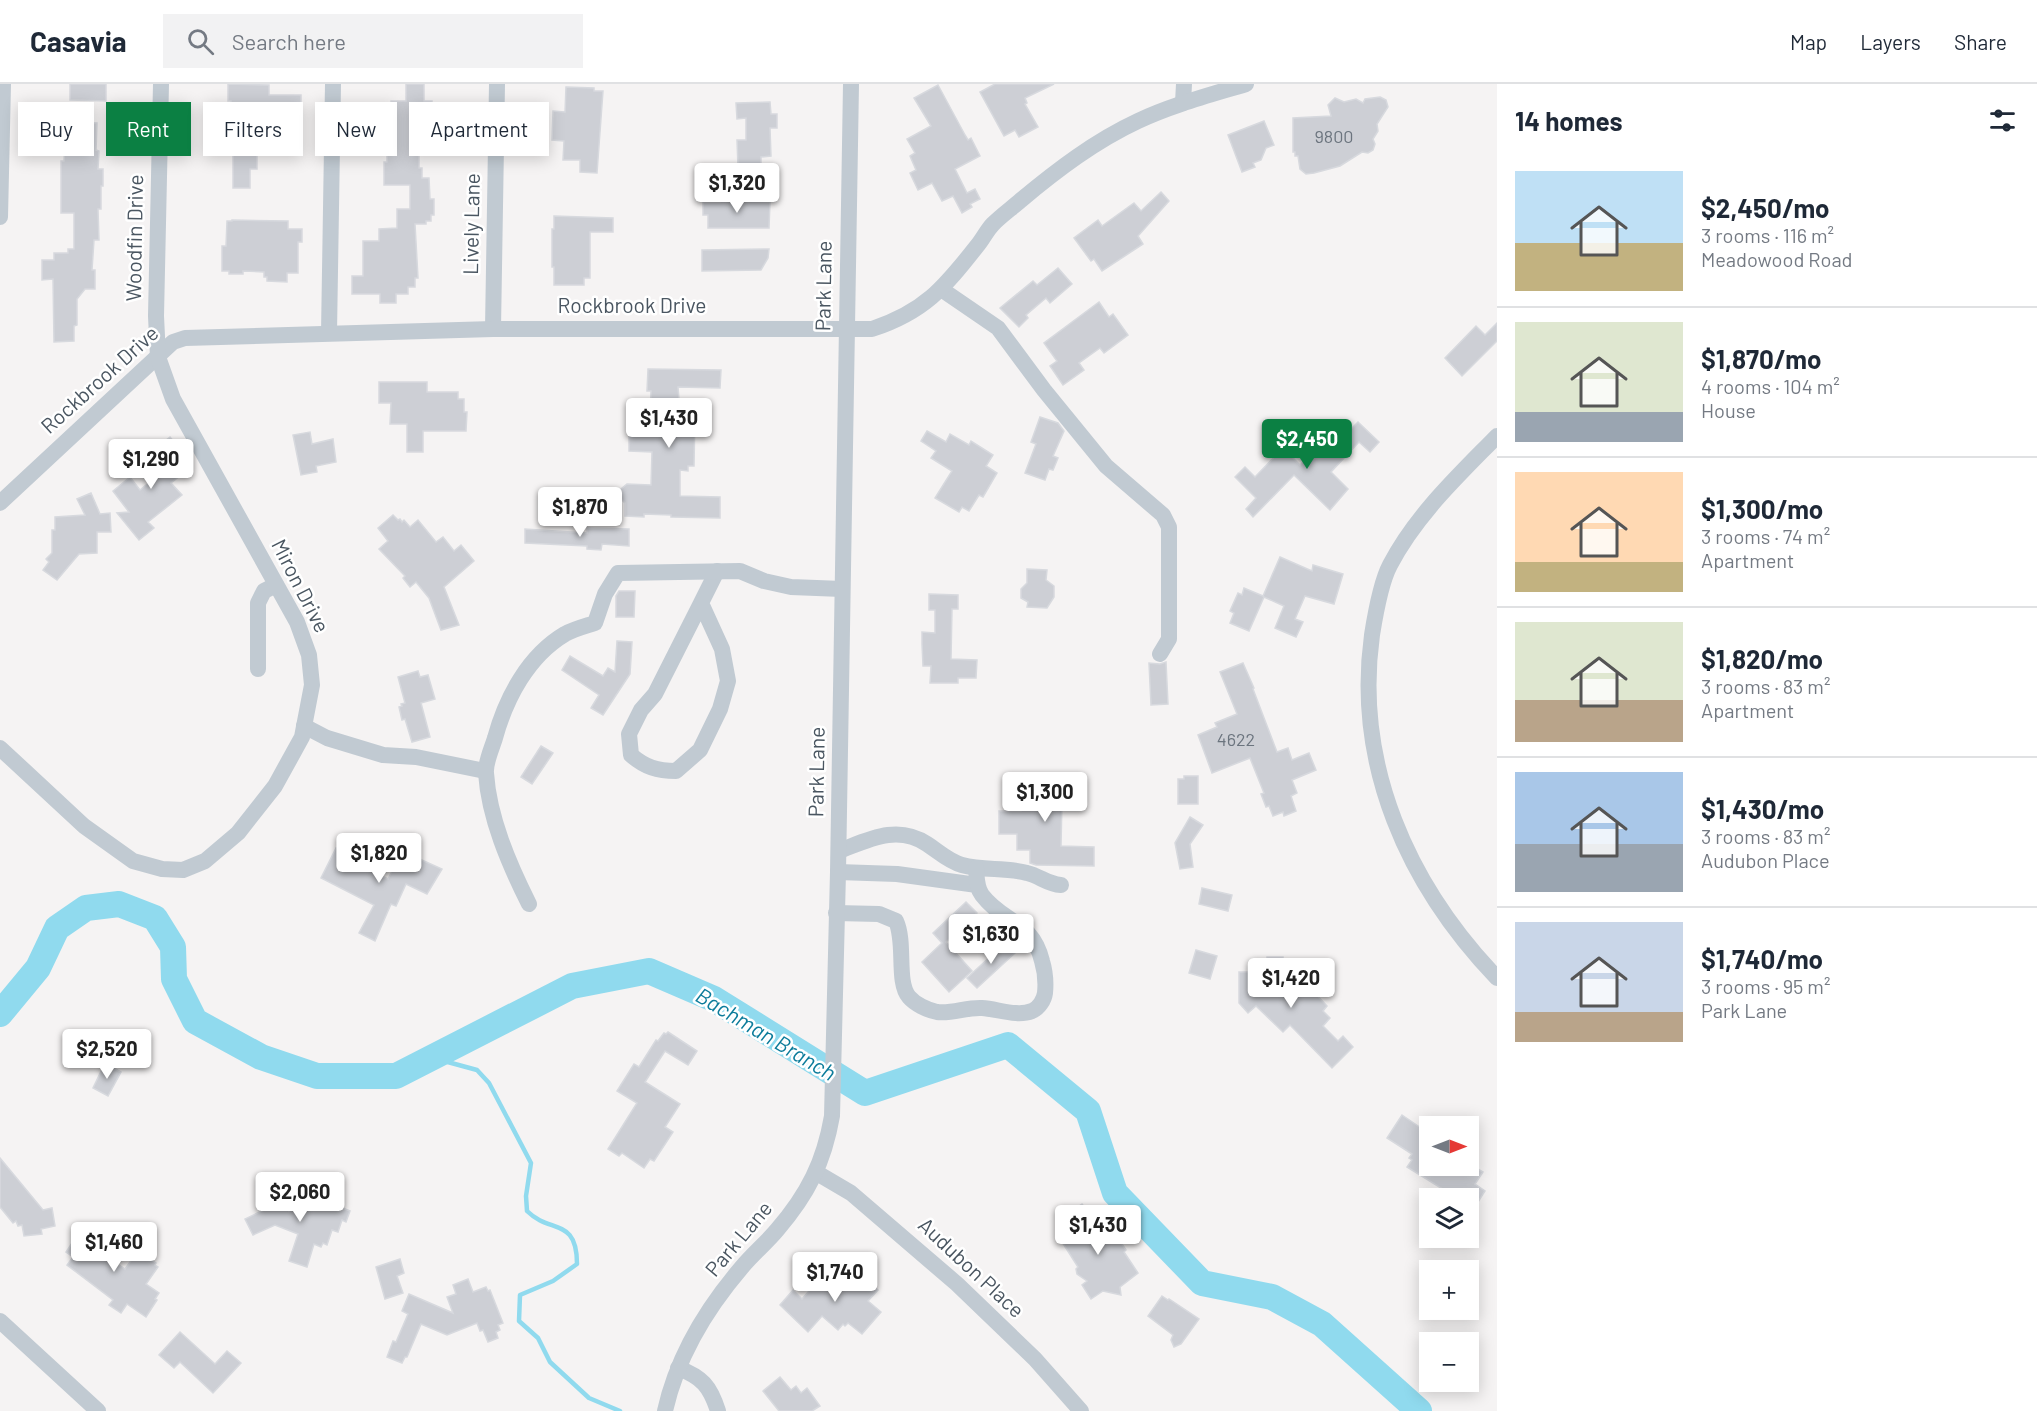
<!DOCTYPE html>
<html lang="en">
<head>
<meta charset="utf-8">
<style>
  body { margin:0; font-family:Barlow,sans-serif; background:#f2f2f3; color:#1f2937; height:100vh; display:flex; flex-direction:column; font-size:22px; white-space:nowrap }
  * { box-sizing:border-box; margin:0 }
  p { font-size:20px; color:#747a83 }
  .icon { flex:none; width:33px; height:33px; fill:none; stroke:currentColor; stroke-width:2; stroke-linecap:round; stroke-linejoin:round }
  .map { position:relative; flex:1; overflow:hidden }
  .drawer { display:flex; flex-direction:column; background:#fff; width:540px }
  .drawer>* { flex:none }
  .top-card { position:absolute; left:18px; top:18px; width:570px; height:54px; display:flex; gap:12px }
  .needle { width:39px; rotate:90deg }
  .tools { position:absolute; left:1419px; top:1032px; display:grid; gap:12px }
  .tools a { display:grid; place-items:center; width:60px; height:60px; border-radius:0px; background:#fff; box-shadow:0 3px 15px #0003; font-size:30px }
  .price { position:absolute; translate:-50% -51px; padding:0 14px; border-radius:6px; background:#fff; color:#222; font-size:20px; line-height:39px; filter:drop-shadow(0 2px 3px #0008) }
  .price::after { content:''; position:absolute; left:50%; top:36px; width:18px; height:14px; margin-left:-9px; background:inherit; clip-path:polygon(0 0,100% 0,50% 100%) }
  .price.selected { background:#0b8043; color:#fff }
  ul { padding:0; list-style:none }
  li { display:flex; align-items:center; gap:18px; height:150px; padding:0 18px }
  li+li { border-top:2px solid #e0e1e3 }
  li span { display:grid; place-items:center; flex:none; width:168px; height:120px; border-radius:0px; color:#555 }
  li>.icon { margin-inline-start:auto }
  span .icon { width:72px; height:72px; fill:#fffc; stroke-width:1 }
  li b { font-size:26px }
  h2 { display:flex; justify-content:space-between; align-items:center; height:72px; padding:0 18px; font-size:26px }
  .pill { padding:0 21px; border-radius:0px; background:#fff; box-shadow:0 3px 15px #0003; font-size:21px; line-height:54px }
  .pill.selected { background:#0b8043; color:#fff }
  header { display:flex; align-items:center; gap:36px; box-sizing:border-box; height:84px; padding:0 30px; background:#fff; border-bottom:2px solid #e0e1e3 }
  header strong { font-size:28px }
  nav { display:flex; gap:33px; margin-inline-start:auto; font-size:21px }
  .search { width:420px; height:54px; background:#f2f2f3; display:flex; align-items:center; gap:15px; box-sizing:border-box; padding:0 21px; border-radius:0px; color:#747a83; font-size:22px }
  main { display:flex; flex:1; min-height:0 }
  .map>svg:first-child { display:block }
</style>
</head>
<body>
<header>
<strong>Casavia</strong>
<div class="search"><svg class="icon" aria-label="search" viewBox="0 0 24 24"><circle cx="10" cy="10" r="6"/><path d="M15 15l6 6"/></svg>Search here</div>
<nav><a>Map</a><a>Layers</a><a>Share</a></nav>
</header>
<main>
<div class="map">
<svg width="1497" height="1327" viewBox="0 0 1497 1327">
  <rect width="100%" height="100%" fill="#f5f3f3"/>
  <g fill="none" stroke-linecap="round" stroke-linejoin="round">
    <path stroke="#90daee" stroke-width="4.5" d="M433,974L477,986L489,999L531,1079L526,1112L527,1127C550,1150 577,1133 577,1180L553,1197L520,1211L519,1237L538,1254L550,1278L589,1314L620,1327"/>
    <polyline stroke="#90daee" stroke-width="26" points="0,930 38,884 57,844 86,824 119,820 155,834 173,863 174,895 195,937 261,973 317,992 396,992 572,902 649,887 714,915 865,1009 1008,961 1088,1027 1115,1109 1202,1199 1272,1213 1322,1240 1419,1327"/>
  </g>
  <g fill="#cdcfd5" stroke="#d7d9de" stroke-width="1.5">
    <polygon points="70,0 106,0 106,17 70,16"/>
    <polygon points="228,0 269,1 269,11 301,11 301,36 231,35 231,17 228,17"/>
    <polygon points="406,0 424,0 424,17 432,17 432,26 437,26 437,41 431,41 431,54 419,54 419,84 422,84 422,94 429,94 430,115 434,115 434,131 431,131 431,137 426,137 426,140 415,140 418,194 415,194 415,203 408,203 408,210 396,210 396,219 380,219 380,210 352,210 352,192 363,192 363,157 379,157 379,145 397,144 397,125 410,125 410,101 384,101 384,78 387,78 387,34 391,34 391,17 406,17"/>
    <polygon points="995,0 1054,0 1025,14 1027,19 1025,20 1038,43 1019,53 1015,46 1004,52 980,8"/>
    <polygon points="938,1 965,51 968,56 971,54 980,72 955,85 967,109 975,105 980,115 970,120 972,123 962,129 953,112 942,117 932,99 918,106 910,89 916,86 910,72 915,69 907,55 931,42 914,14"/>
    <polygon points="566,3 594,4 594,7 603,7 597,89 580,88 580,76 563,76 564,57 552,56 553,27 565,28"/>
    <polygon points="1380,13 1386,16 1388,23 1377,40 1378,47 1373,55 1375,60 1373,66 1368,69 1362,68 1340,82 1314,89 1306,90 1300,85 1298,72 1295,72 1295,68 1293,68 1293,34 1331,32 1328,21 1335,14 1344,18 1356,15 1363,19 1365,15"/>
    <polygon points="770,18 771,30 777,30 777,44 770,44 771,72 761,73 761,80 738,83 737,56 746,56 746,34 737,35 736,19"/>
    <polygon points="1264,37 1274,61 1266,64 1261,76 1253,79 1255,83 1242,88 1228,51"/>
    <polygon points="66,38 97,39 96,66 99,67 98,85 103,85 103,102 101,102 101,125 98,125 99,156 94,156 92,186 95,186 95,205 85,205 77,215 77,241 74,242 74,257 54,258 53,195 42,196 42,176 54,176 54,169 68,169 68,165 74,165 74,129 61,129 61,77 64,77"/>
    <polygon points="233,60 251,60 251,70 257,70 257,85 250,85 250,104 233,104"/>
    <polygon points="1161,108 1169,117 1138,152 1143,160 1102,187 1094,175 1091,177 1074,154 1098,136 1102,142 1134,119 1141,127"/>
    <polygon points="720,116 770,118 769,144 708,144 708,131 703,131 703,118 720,118"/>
    <polygon points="554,132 613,134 613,148 590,148 590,194 584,194 584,201 554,201 554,183 552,183 552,145 554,145"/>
    <polygon points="232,136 288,137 288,145 302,145 302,158 298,158 298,189 287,189 287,198 267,197 267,193 264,193 264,188 243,187 243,190 229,190 229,187 222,187 222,162 226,162 227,137 232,137"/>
    <polygon points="769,165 768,174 761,186 702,187 702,166"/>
    <polygon points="1058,184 1072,200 1050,219 1046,214 1026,231 1028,234 1019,243 1000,224 1033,197 1037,201"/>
    <polygon points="1099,218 1109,233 1113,230 1128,251 1104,269 1100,264 1079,279 1084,286 1063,301 1050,282 1057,277 1044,259"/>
    <polygon points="1497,239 1497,257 1462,292 1445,274 1476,242 1485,251"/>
    <polygon points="648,285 721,286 720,304 678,303 680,328 695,329 694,382 688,382 688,387 680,386 680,412 720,413 720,434 671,433 671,431 644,430 644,433 625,432 625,419 619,413 621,405 627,400 651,401 652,368 629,367 629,342 650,342 651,307 647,307"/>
    <polygon points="379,298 427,298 427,308 458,308 458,315 464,315 464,328 467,328 466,347 423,347 423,368 407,368 407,340 390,340 391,319 379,319"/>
    <polygon points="1040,333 1058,339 1064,347 1053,372 1058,374 1053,386 1049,385 1045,396 1025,389 1036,360 1031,358"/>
    <polygon points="1358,338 1379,358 1370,368 1359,358 1331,388 1348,405 1330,426 1294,391 1253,433 1246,425 1256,414 1235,393 1245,383 1255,393 1283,364 1300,381 1332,348 1340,356"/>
    <polygon points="927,347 946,358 950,350 969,361 971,357 993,371 986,382 997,389 983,413 979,411 969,427 962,423 959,428 935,414 952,387 931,374 936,367 921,357"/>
    <polygon points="310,348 312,360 333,355 336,378 316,382 317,388 301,391 293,351"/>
    <polygon points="170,353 177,362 169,369 185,388 171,399 182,411 148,438 154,444 139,456 117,429 129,428 113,407 130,393 140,406 158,391 140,369 152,359 156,364"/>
    <polygon points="91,409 100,430 110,429 111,448 97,448 97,469 79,470 57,496 43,486 49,478 46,475 52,469 52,446 55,446 55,433 85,431 77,415"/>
    <polygon points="393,431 398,436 400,435 402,438 404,436 410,443 418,436 436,458 443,453 454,467 461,461 474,477 444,503 459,541 441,546 429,514 416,498 410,503 403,494 405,492 379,465 388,457 378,444"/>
    <polygon points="587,444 629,445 629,462 602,460 601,466 587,465 587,462 525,459 525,445 587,449"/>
    <polygon points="1280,473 1312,487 1313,481 1343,490 1334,520 1305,512 1295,535 1303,538 1296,553 1275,544 1284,522 1264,513 1249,547 1230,539 1234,529 1230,527 1238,509 1242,511 1244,504 1263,512"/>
    <polygon points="1027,485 1047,486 1046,496 1054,502 1054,513 1047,524 1027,523 1028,518 1021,514 1021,505 1027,499"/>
    <polygon points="619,507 635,507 634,533 616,533 616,512"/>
    <polygon points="929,510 958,511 958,525 952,525 951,575 977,576 976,594 958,594 958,599 930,599 931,582 923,582 922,560 922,548 935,549 935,526 929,526"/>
    <polygon points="617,557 632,558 630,590 603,631 591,624 599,611 562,586 570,572 603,592 608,584 615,588"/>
    <polygon points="1166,578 1168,620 1151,621 1149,579 1160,580"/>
    <polygon points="1243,579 1254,604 1253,605 1277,668 1288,664 1292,676 1309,669 1316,686 1292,696 1297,709 1291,712 1296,727 1284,732 1283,728 1273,732 1269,722 1266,723 1261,710 1264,709 1250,674 1212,689 1198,651 1217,643 1215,639 1237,630 1220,588"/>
    <polygon points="418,587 420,593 428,591 435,615 421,619 430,653 412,658 405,635 402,636 399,623 402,622 401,620 405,619 398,593"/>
    <polygon points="541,662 553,669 532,700 521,693"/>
    <polygon points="1184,692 1198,692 1198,720 1178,720 1178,695 1184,695"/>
    <polygon points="1021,693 1077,694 1076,716 1062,716 1061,762 1094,763 1094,782 1036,781 1030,779 1030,766 1017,766 1017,750 999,750 999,727 1021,727"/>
    <polygon points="1190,733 1203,741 1190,760 1193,783 1180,785 1175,759"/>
    <polygon points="336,764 358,775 356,779 388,795 402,767 442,785 427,810 406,800 396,822 391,820 375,857 359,849 374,821 321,794"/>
    <polygon points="1202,804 1232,811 1228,827 1199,820"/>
    <polygon points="966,818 977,829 946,858 972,887 949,908 922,878 942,859 933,849"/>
    <polygon points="1006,858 1015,869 977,904 967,894"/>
    <polygon points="1196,866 1217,872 1210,895 1189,889"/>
    <polygon points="1267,873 1283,873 1283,891 1302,910 1306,907 1312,906 1327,922 1323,927 1330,934 1323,942 1338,957 1343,952 1353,963 1332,984 1290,941 1283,948 1256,922 1248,929 1239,919 1239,888 1267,888"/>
    <polygon points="668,948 697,967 688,981 665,967 645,998 680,1020 665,1043 673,1048 654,1077 650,1075 644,1084 622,1069 619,1072 608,1065 637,1019 617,1007 634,980 639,983 656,956 658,957 664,949 666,950"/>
    <polygon points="105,979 121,988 108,1012 93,1004"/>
    <polygon points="1402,1031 1421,1044 1420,1047 1430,1053 1430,1082 1473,1082 1483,1088 1475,1100 1485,1107 1476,1121 1468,1114 1457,1114 1407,1083 1412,1076 1409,1074 1412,1070 1387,1054"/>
    <polygon points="0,1074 43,1126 52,1124 55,1142 41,1145 42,1150 24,1152 22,1141 18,1142 16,1137 13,1139 0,1123"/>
    <polygon points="278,1106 289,1127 294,1112 331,1125 333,1120 350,1127 346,1138 342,1136 338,1148 332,1146 327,1161 323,1159 321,1163 314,1160 307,1183 289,1177 298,1150 275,1141 253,1151 245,1135 270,1123 264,1112"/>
    <polygon points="1082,1120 1101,1146 1106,1145 1112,1154 1116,1151 1126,1166 1124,1168 1138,1189 1120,1203 1121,1211 1103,1207 1091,1215 1082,1201 1087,1197 1077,1190 1076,1185 1078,1183 1062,1158 1078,1147 1067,1131"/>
    <polygon points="97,1139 111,1149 99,1167 125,1185 138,1167 156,1179 155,1181 158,1183 146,1200 159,1209 155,1215 157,1216 146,1233 127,1220 121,1229 109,1221 113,1216 67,1181 73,1173 66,1168 76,1153 83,1158"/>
    <polygon points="400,1175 404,1189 397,1192 403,1209 385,1215 376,1183"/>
    <polygon points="840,1180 852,1192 855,1189 863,1197 865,1194 878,1206 868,1217 881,1228 862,1250 848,1239 845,1242 843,1240 838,1246 822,1232 808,1248 780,1221 793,1206 802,1215 815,1200 819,1203"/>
    <polygon points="468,1195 473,1208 486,1203 488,1207 490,1206 503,1239 498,1241 500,1246 496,1248 498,1254 488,1258 483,1246 480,1247 477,1239 447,1251 421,1240 407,1273 405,1273 402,1279 387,1273 393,1257 396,1258 408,1230 402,1227 409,1210 453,1229 447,1213 456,1210 453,1201"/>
    <polygon points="1162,1212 1168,1216 1169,1215 1199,1235 1181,1260 1174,1263 1171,1256 1173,1251 1148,1232"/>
    <polygon points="180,1248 215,1280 227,1267 241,1279 213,1309 180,1278 174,1284 159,1271"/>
    <polygon points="780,1293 791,1306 796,1302 801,1309 807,1304 820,1322 812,1327 779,1327 763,1307"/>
  </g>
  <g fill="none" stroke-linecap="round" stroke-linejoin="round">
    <g stroke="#c1cad2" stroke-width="16">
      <polyline points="1183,19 1184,0"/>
      <polyline points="0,133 3,0"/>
      <polyline points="941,205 998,244 1044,306 1106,382 1163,431 1169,443 1169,555 1160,570"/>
      <polyline points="493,245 497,0"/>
      <polyline points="329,249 333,0"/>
      <path d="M1497,352C1458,392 1416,431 1390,481C1381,498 1375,532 1372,551C1354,681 1408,801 1497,894"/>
      <path d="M0,419L173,258L185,254L493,245H872C924,228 944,204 977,162C983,155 987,146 993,140C1002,131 1012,124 1021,116C1057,86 1095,57 1138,37C1172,21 1210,11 1246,0"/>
      <path d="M701,519L655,610L641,626L629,650L631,671C645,683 657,687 676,687L700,666L720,625L728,597L722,565L701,519L717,487"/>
      <polyline points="258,585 258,519 264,507 276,501"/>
      <polyline points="304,642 327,654 383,671 416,673 485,687"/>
      <polyline points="0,664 84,742 133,777 162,785 183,786 205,777 238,749 275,702 302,653 312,601 309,571 297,538 173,315 158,273 156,232 161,0"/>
      <path d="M839,767C868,756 897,740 927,760C938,767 948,777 962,781C983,787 1006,783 1027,789C1040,792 1047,800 1061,801"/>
      <polyline points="838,788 897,790 977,801"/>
      <path d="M529,820C509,780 489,734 486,689C485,679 492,664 495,654C506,614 528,572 565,550C574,545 586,542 595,539L605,510L618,489L740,487L764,497L791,503L842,505"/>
      <path d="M836,829L879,830L896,837C906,859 896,898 909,913C915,920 927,926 937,928C952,930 967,923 982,924C998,925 1017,933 1032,927C1039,924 1044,916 1045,909C1046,899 1045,887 1042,877C1032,836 1003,839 982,811C976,803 977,794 976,784"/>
      <polyline points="817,1089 851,1109 957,1200 1035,1275 1081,1327"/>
      <polyline points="0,1237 98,1327"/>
      <path d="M678,1284C702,1293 710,1302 718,1327"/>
      <path d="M665,1327C677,1273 706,1225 742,1183C753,1170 766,1159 777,1146C808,1110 824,1078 832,1032L838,788L851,0"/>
    </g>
  </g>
  <g text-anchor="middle" stroke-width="5" stroke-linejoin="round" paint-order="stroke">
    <g font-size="18" fill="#6b747e">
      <text x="1334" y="59">9800</text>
      <text x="1236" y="662">4622</text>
    </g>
    <g font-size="21" fill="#4a5661" stroke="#fff">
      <text transform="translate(472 140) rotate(-89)" y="7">Lively Lane</text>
      <text transform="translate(135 154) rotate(-89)" y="7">Woodfin Drive</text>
      <text transform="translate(824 202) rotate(-89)" y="7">Park Lane</text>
      <text x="632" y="229">Rockbrook Drive</text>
      <text transform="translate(100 296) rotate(-42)" y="7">Rockbrook Drive</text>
      <text transform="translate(300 502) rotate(63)" y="7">Miron Drive</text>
      <text transform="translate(817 688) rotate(-89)" y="7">Park Lane</text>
      <text transform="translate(739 1155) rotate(-50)" y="7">Park Lane</text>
      <text transform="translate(971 1184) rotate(43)" y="7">Audubon Place</text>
    </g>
    <g font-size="22" font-style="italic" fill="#0c7c9b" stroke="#fff">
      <text transform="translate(766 950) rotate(31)" y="8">Bachman Branch</text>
    </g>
  </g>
</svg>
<div class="tools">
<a><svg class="needle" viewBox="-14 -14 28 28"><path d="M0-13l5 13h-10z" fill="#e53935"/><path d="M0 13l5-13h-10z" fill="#747a83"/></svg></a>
<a><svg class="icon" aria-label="layers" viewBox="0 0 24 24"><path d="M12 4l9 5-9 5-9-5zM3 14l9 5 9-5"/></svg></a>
<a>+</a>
<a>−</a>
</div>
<b class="price" style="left:737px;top:130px">$1,320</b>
<b class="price" style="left:669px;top:365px">$1,430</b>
<b class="price selected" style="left:1307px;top:386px">$2,450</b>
<b class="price" style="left:151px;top:406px">$1,290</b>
<b class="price" style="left:580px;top:454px">$1,870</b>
<b class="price" style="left:1045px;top:739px">$1,300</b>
<b class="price" style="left:379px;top:800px">$1,820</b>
<b class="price" style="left:991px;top:881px">$1,630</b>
<b class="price" style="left:1291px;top:925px">$1,420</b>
<b class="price" style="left:107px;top:996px">$2,520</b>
<b class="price" style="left:300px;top:1139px">$2,060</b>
<b class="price" style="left:1098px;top:1172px">$1,430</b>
<b class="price" style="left:114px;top:1189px">$1,460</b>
<b class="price" style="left:835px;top:1219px">$1,740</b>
<div class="top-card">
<a class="pill">Buy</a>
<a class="pill selected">Rent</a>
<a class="pill">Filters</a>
<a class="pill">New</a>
<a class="pill">Apartment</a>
</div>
</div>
<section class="drawer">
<h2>14 homes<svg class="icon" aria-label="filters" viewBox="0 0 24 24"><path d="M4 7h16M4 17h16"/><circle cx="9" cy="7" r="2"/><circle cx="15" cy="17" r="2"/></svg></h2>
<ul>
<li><span style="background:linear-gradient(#bfe0f5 60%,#c2b280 0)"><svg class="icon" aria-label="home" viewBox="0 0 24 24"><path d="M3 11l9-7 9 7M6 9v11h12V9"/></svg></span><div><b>$2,450/mo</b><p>3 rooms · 116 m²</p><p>Meadowood Road</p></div></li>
<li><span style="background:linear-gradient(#dfe7d0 75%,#9aa5b1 0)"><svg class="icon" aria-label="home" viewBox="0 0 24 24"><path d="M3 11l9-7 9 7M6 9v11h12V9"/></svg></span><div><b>$1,870/mo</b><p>4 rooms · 104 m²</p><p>House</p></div></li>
<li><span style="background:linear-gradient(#ffd9b3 75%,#c2b280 0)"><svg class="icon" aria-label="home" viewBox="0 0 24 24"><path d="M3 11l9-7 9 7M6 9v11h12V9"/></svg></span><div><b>$1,300/mo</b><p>3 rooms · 74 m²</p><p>Apartment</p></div></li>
<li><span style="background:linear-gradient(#dfe7d0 65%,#b9a48a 0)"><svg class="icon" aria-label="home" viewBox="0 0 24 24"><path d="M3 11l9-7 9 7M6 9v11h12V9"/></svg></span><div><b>$1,820/mo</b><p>3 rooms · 83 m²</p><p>Apartment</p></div></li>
<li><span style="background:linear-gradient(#a9c7e8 60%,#9aa5b1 0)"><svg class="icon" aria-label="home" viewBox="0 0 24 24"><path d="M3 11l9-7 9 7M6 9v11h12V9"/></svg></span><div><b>$1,430/mo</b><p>3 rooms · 83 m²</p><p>Audubon Place</p></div></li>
<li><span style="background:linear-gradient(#c9d6e8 75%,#b9a48a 0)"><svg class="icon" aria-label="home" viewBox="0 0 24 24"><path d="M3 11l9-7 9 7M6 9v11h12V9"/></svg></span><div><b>$1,740/mo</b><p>3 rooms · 95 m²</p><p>Park Lane</p></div></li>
</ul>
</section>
</main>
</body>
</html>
